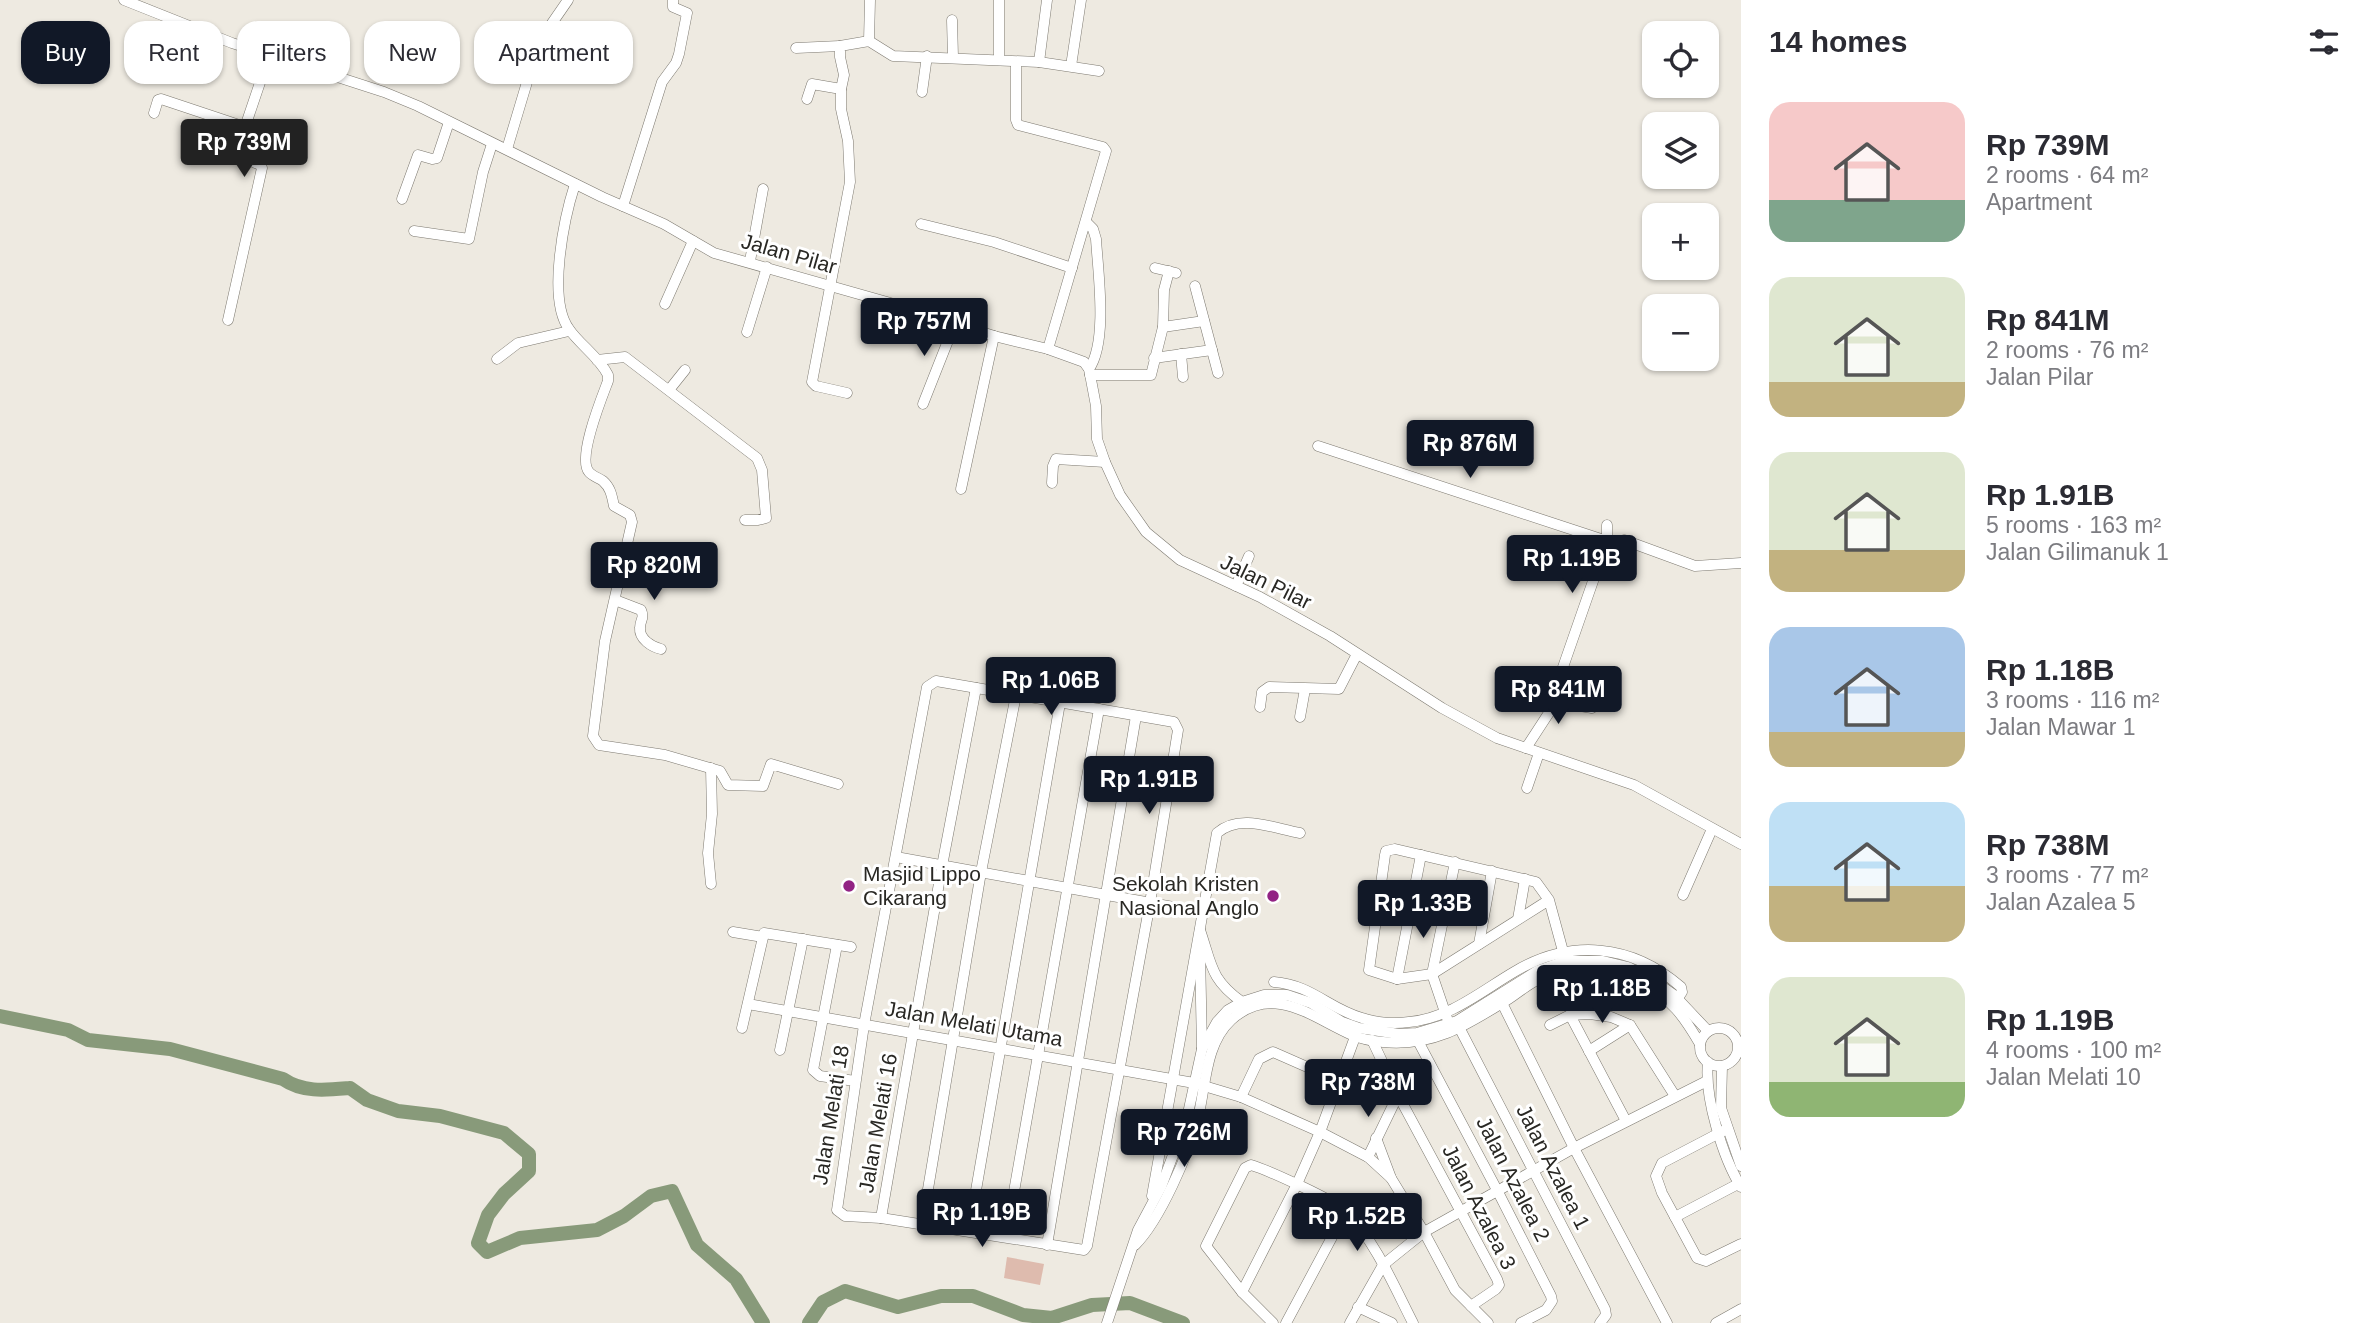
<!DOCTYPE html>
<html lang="en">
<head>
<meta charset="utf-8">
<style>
  body { margin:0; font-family:Helvetica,sans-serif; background:#f2f2f3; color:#2b2b33; height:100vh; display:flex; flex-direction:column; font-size:26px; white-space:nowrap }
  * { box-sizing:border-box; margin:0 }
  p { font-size:23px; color:#7c7c81 }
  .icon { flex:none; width:38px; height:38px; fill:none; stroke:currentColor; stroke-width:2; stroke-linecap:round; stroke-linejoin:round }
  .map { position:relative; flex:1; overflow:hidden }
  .sheet { display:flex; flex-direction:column; background:#fff; width:630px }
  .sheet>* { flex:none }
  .guide { position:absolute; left:21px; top:21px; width:665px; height:63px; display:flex; gap:14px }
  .fabs { position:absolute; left:1642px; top:21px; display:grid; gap:14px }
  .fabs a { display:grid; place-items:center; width:77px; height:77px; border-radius:14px; background:#fff; box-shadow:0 2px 5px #0004; font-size:35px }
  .price { position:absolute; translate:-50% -60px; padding:0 16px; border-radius:7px; background:#111827; color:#fff; font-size:23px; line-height:46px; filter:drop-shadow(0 2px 4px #0008) }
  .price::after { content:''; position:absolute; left:50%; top:42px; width:21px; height:16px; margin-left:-10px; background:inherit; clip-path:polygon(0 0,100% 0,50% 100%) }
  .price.selected { background:#222; color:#fff }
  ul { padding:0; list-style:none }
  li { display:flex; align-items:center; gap:21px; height:175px; padding:0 28px }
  li span { display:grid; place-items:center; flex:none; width:196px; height:140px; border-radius:21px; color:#555 }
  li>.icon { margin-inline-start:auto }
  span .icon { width:84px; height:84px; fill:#fffc; stroke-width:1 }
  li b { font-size:30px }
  h2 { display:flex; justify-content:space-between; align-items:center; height:84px; padding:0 28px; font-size:30px }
  .pill { padding:0 24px; border-radius:21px; background:#fff; box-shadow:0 2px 5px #0004; font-size:24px; line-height:63px }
  .pill.selected { background:#111827; color:#fff }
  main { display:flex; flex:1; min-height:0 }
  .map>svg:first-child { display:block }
</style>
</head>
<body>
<main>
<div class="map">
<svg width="1741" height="1323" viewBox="0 0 1741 1323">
  <rect width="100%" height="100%" fill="#eeeae1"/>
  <polygon fill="#debbae" points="1007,1257 1044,1264 1040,1285 1004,1278"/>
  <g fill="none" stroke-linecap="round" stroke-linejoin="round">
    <g stroke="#889a7a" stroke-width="14">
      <path d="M0,1016L68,1030L88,1040L170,1049L283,1079C303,1093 327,1090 350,1088L367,1100L398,1111L440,1116L504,1133L529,1154V1171L504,1194L488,1215L478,1243L487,1252L520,1238L597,1230L624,1216L651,1196L672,1191L697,1245L736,1279L763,1323"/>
      <polyline points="809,1323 823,1302 845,1291 898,1307 941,1296 973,1296 1023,1315 1052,1318 1092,1305 1130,1303 1183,1323"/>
    </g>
    <defs>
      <g id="minor">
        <polyline points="124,0 232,43 384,92 418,106 602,197 664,224 714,253 901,306 994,336 1048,349 1084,362 1089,369 1096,406 1097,439 1105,462 1120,495 1146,532 1180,560 1260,597 1330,636 1442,708 1497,738 1634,785 1741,844"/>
        <polyline points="952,20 953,57"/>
        <polyline points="869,41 870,0"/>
        <polyline points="796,48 840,46"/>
        <polyline points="999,60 999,0"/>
        <polyline points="1016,62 1016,120 1018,125 1103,147 1106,151 1048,349"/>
        <polyline points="1039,62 1047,0"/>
        <polyline points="1071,66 1081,0"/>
        <polyline points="922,92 927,56"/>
        <polyline points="807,99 812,84 841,89"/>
        <polyline points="154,113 158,100 161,99 245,127 269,56"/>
        <polyline points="507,149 539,42 568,0"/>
        <path d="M575,184C564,218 547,299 569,329C580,345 599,357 608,375V381C602,397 577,458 589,472C592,476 599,478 603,481C611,488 612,497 614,506L630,515L632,522L605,641L593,736L599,745L665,755L720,771L728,785L763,786L771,764L838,784"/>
        <polyline points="402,199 418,155 432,159 437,158 449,122"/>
        <polyline points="623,206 662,82 676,63 679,54 687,13 673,7 673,0"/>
        <path d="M1086,222L1093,229L1096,239C1098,272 1108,342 1089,369"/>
        <polyline points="921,224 994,242 1072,268"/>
        <polyline points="414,231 469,239 483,172 492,144"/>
        <polyline points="750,261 763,189"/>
        <polyline points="1155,268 1176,273"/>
        <polyline points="1195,286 1218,373"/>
        <polyline points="665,304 693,241"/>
        <polyline points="228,320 262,168 260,165 237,155 245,127"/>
        <polyline points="1163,327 1204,321"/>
        <polyline points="747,332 767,267"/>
        <polyline points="1181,354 1183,377"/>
        <polyline points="1154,358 1212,350"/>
        <polyline points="497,359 518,343 569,331"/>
        <polyline points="597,360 625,357 757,458 762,470 766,518 758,520 745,520"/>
        <polyline points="1090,375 1151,375 1163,327 1164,290 1169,271"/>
        <polyline points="669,390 685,370"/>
        <polyline points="847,393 816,386 812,382 850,182 848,141 841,109 841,89 844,75 840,57 840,46 869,41 893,56 1039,62 1099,71"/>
        <polyline points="923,404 955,323"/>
        <polyline points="1318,446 1607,541 1617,543 1624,540 1695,566 1741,563"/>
        <polyline points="1052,483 1053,466 1056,459 1105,462"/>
        <polyline points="961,489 994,336"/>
        <polyline points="1236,586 1249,556"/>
        <path d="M615,600L641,610C645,619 640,619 640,628C639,639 652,647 661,649"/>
        <polyline points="1562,670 1607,541 1607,525"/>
        <polygon points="936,681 1174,722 1178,730 1150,903 1087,1246 1084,1250 881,1218 845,1216 837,1210 864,1025 927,687"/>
        <polyline points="1260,707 1262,692 1269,687 1339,689 1357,654"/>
        <polyline points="1300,717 1305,689"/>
        <polyline points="1526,748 1556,702 1592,708"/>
        <polyline points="711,768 712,814 708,853 711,884"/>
        <polyline points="1527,788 1539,753"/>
        <polyline points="896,857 1201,912"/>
        <polyline points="1683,895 1712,829"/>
        <polyline points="1549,900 1432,974 1397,979 1369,970 1385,855 1386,851 1395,849 1536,882 1549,900 1567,966"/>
        <polyline points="1518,919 1525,879"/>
        <path d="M1200,930C1212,965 1210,979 1242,1002"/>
        <polyline points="733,932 763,937"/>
        <polyline points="1479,944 1492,871"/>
        <polyline points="837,945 813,1070 820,1076 855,1081"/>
        <polyline points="1200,952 1202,1049"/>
        <polyline points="1397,979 1421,855"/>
        <path d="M1274,982C1312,985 1329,1009 1362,1018C1376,1023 1395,1024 1409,1022C1450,1018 1480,992 1514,972C1571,938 1632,944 1681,987L1682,992L1678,998"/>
        <polyline points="1502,1003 1574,1148 1667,1323"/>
        <polyline points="748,1004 1194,1083 1241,1097 1320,1132 1368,1157 1391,1178"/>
        <polyline points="1570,1015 1626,1121"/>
        <polyline points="1447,1018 1432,974 1455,862"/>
        <polyline points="1550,1025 1570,1015 1590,1014 1611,1017 1630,1025 1675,1096"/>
        <circle cx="1719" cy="1047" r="19"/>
        <polyline points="742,1028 764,933 851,947"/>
        <polyline points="1460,1029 1605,1309 1606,1315 1600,1323"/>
        <polyline points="1372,1040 1398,1095 1497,1279 1499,1285 1496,1289 1471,1306"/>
        <polyline points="1418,1041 1497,1190 1551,1296 1552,1301 1546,1310 1521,1323"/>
        <polyline points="780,1050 803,939"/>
        <polyline points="1589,1051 1630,1025"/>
        <path d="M1708,1062C1704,1097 1723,1158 1741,1187"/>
        <polyline points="1722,1066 1721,1108 1741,1166"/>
        <polyline points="1241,1097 1259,1059 1273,1052 1339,1081"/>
        <polyline points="1727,1129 1662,1163 1656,1176 1662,1193 1697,1258 1706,1261 1741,1244"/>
        <polyline points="1376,1138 1391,1178 1424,1232 1455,1290 1488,1323"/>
        <polyline points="1368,1157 1398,1095"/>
        <path d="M1152,1196L1217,833C1239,813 1273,828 1300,833"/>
        <polyline points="1675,1217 1738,1184"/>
        <polyline points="881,1218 942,866 976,688"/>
        <polyline points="922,1225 981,872 1016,695"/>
        <polyline points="969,1231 1060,703"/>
        <polyline points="1006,1237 1099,709"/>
        <polyline points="1047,1245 1136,716"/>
        <path d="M1135,1245C1160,1220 1189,1153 1198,1118C1206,1085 1205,1044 1231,1020C1273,982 1313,1018 1352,1035C1361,1039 1373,1041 1383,1042C1435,1047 1468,1024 1510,998C1520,991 1530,983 1541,978C1588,959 1642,973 1676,1009C1686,1020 1693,1032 1700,1044"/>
        <polyline points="1242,1292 1297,1184 1320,1132 1355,1037"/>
        <polyline points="1358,1307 1392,1323"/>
        <polyline points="1107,1323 1138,1230 1161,1187 1187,1118 1202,1049 1217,1022 1228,1010 1242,1002 1264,995 1287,995 1311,1003 1342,1022 1359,1028 1399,1034 1417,1033 1457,1021 1537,971 1565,961 1603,961 1628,967 1653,980 1674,995 1708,1031"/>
        <path d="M1273,1323L1242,1292L1206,1246L1245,1168L1251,1165C1268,1170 1336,1201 1347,1212C1376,1243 1394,1286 1413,1323"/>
        <polyline points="1286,1323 1346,1211"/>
        <polyline points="1350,1323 1383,1265 1424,1232 1574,1148 1707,1081"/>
        <polyline points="1716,1323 1741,1309"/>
      </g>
    </defs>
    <use href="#minor" stroke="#7d7970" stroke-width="11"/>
    <use href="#minor" stroke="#fff" stroke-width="10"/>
  </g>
  <g fill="#922384" stroke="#fff" stroke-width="2.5">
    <circle cx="849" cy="886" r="7"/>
    <circle cx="1273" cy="896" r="7"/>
  </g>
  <g text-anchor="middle" stroke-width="6" stroke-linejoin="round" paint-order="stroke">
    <g font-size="21" fill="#292824" stroke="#fff">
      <text transform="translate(789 254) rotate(16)" y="7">Jalan Pilar</text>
      <text transform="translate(1266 582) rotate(26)" y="7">Jalan Pilar</text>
      <text transform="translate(974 1024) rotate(10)" y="7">Jalan Melati Utama</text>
      <text transform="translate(831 1115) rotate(-81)" y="7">Jalan Melati 18</text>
      <text transform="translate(878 1123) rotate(-80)" y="7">Jalan Melati 16</text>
      <text transform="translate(1553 1167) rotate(63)" y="7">Jalan Azalea 1</text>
      <text transform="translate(1513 1179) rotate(63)" y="7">Jalan Azalea 2</text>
      <text transform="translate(1479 1207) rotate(63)" y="7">Jalan Azalea 3</text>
    </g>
    <g font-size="21" fill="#292824" stroke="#fff" text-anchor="start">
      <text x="863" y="881">Masjid Lippo<tspan x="863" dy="24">Cikarang</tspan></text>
      <text x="1259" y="891" text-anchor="end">Sekolah Kristen<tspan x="1259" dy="24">Nasional Anglo</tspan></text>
    </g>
  </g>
</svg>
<div class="fabs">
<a><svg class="icon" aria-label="locate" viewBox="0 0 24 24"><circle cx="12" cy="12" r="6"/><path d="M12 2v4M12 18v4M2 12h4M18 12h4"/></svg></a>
<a><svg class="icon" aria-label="layers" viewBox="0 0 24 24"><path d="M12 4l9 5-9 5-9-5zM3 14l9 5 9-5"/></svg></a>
<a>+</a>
<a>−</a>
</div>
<b class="price selected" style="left:244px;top:179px">Rp 739M</b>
<b class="price" style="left:924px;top:358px">Rp 757M</b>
<b class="price" style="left:1470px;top:480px">Rp 876M</b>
<b class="price" style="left:1572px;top:595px">Rp 1.19B</b>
<b class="price" style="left:654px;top:602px">Rp 820M</b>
<b class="price" style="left:1051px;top:717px">Rp 1.06B</b>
<b class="price" style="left:1558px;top:726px">Rp 841M</b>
<b class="price" style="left:1149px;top:816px">Rp 1.91B</b>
<b class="price" style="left:1423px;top:940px">Rp 1.33B</b>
<b class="price" style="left:1602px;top:1025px">Rp 1.18B</b>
<b class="price" style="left:1368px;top:1119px">Rp 738M</b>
<b class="price" style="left:1184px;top:1169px">Rp 726M</b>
<b class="price" style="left:982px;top:1249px">Rp 1.19B</b>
<b class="price" style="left:1357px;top:1253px">Rp 1.52B</b>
<div class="guide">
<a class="pill selected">Buy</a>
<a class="pill">Rent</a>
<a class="pill">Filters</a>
<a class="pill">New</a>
<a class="pill">Apartment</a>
</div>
</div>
<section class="sheet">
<h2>14 homes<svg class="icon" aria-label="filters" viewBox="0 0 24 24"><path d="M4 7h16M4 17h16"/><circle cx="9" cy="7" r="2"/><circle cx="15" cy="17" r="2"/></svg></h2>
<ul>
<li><span style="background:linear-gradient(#f6c9c9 70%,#7fa58c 0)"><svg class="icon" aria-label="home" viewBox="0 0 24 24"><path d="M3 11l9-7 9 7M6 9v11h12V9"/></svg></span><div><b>Rp 739M</b><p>2 rooms · 64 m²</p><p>Apartment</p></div></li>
<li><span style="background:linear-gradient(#dfe7d0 75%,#c2b280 0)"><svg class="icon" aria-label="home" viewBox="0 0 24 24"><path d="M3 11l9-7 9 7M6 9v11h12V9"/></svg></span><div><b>Rp 841M</b><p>2 rooms · 76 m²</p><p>Jalan Pilar</p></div></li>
<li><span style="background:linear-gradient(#dfe7d0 70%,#c2b280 0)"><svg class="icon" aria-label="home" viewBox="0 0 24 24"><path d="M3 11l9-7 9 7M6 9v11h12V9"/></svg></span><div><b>Rp 1.91B</b><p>5 rooms · 163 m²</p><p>Jalan Gilimanuk 1</p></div></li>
<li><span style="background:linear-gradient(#a9c7e8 75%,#c2b280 0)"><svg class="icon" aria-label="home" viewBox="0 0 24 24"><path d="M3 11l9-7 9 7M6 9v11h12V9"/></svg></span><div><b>Rp 1.18B</b><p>3 rooms · 116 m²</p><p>Jalan Mawar 1</p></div></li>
<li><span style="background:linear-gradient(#bfe0f5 60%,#c2b280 0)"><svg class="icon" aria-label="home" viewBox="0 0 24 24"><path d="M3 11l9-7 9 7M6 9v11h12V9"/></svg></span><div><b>Rp 738M</b><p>3 rooms · 77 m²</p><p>Jalan Azalea 5</p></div></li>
<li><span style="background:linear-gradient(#dfe7d0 75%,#8fb573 0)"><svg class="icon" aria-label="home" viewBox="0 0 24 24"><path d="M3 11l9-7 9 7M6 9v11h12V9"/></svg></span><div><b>Rp 1.19B</b><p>4 rooms · 100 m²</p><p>Jalan Melati 10</p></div></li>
</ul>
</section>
</main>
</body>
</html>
